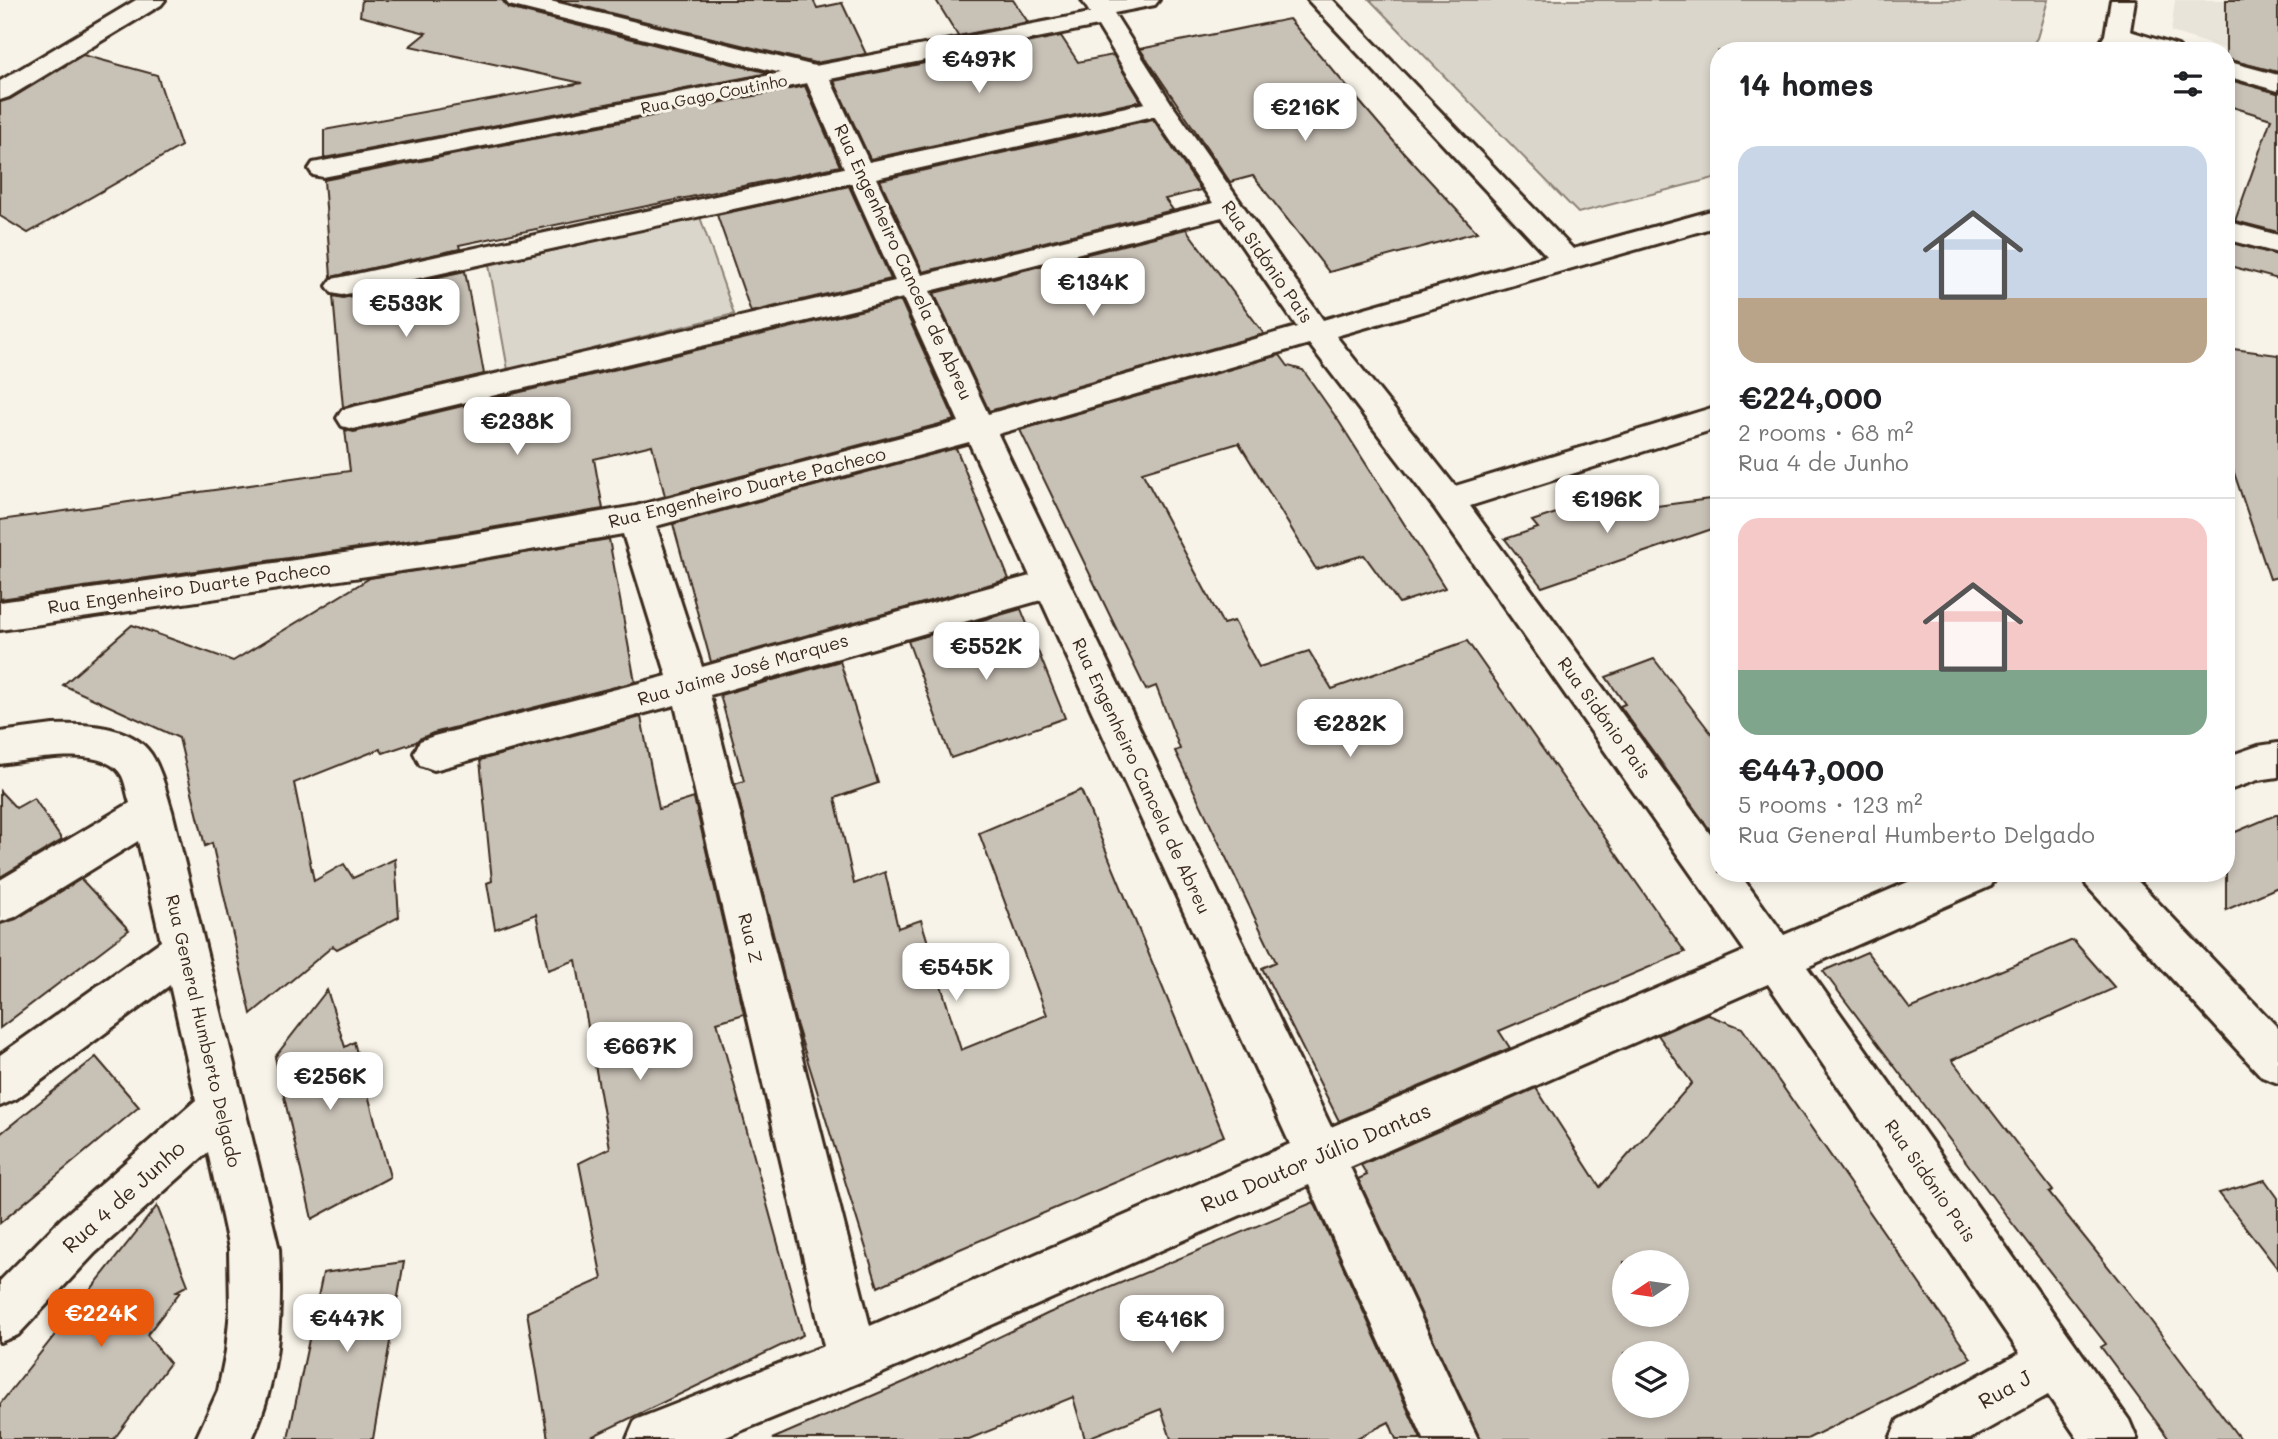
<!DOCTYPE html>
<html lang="en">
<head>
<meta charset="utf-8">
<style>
  body { margin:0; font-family:Mali,sans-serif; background:#f6f6f6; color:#202124; height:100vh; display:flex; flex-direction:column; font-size:26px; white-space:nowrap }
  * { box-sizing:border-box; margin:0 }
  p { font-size:23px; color:#757577 }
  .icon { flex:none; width:38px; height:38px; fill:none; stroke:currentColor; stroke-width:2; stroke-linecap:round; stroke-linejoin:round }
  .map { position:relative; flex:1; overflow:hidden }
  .details { position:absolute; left:1710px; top:42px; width:525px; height:840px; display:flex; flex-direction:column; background:#fff; border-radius:28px; box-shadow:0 4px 10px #0003 }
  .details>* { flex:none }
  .needle { width:46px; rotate:257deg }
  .controls { position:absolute; left:1612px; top:1250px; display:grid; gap:14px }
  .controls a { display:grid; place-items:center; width:77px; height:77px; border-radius:50%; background:#fff; box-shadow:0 4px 10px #0003; font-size:35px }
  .price { position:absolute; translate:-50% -60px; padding:0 16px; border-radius:14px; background:#fff; color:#222; font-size:23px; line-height:46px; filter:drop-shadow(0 2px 4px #0008) }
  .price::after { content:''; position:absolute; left:50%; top:42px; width:21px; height:16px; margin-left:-10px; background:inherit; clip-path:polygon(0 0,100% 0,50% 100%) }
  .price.active { background:#ea580c; color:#fff }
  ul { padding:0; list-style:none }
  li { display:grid; align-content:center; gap:14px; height:371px; padding:0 28px }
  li+li { border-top:2px solid #e0e0e0 }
  li span { display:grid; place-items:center; height:217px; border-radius:21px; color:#555 }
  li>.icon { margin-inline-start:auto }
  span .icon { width:126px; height:126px; fill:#fffc; stroke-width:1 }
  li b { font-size:30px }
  h2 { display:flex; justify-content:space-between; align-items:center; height:84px; padding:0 28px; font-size:30px }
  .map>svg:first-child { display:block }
</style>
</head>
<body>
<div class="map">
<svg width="2278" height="1439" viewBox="0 0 2278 1439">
  <rect width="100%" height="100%" fill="#f7f3e8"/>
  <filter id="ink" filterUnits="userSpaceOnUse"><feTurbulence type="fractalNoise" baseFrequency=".0143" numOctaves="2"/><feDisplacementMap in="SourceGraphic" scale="14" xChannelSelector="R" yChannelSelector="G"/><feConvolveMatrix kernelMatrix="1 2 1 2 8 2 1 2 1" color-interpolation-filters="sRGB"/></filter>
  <g filter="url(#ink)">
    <polygon fill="#e9e4d9" points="2175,0 2278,0 2278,65 2171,32"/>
    <g fill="#dbd6cb" stroke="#8b8074" stroke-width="2">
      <polygon points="1370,0 2048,0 2037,38 2028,51 1718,51 1718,177 1578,213"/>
      <polygon points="700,217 734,314 508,370 489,265"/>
    </g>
    <g fill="#c8c1b6" stroke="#3b2a1e" stroke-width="2" fill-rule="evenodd">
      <polygon points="362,0 502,0 508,8 769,73 324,158 324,130 582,83 410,46 426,33 360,16"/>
      <polygon points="557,0 813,0 817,8 842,3 866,54 815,63"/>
      <polygon points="936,0 1013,0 1028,22 958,36"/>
      <polygon points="2226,0 2278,0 2278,72 2226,59"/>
      <polygon points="1289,19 1396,144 1477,232 1329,272 1253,176 1230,182 1140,49"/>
      <polygon points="1061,36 1078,62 1113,55 1141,101 870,159 834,81"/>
      <polygon points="83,55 157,75 181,146 28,233 0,216 0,102 10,99"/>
      <polygon points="2226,79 2278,93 2278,232 2235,221 2271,119 2226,105"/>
      <polygon points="805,86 840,166 459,245 460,249 331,277 324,180"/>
      <polygon points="1153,119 1201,190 1165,199 1173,210 923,272 880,180"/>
      <polygon points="849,186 891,279 751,312 717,215"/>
      <polygon points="1186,229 1264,334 989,411 934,293"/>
      <polygon points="2228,242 2278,255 2278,279 2226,265"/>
      <polygon points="465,271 484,374 343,407 333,296 343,298"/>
      <polygon points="901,301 955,420 665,496 652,445 594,459 603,509 449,535 0,599 0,520 350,471 345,430 354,432"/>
      <polygon points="2226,348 2278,355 2278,577 2270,579 2232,467 2226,466"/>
      <polygon points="1280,355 1288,366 1303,370 1338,420 1445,588 1399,603 1364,555 1316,569 1239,443 1142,472 1223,624 1234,621 1259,667 1309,651 1332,689 1467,641 1685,952 1499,1031 1510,1048 1339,1121 1262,968 1276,962 1175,751 1180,749 1156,686 1146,690 1020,430"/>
      <polygon points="956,448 1009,579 711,662 673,524"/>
      <polygon points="1638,494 1649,507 1718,498 1718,527 1542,587 1505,539 1538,528 1532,521 1605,497 1610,503"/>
      <polygon points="609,539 635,682 433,733 419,739 416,742 383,753 380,749 294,783 314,881 344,864 353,878 395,859 399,917 337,949 333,946 251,1014 212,843 205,846 179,738 63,685 132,625 233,661 370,578"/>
      <polygon points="1021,609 1065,718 951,758 908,641"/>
      <polygon points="1654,659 1718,742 1718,841 1620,706 1625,704 1606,677"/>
      <polygon points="840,661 878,783 835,798 854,884 885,872 898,928 921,920 961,1050 1047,1015 979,833 1081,790 1224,1136 946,1255 878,1287 795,1020 735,784 744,781 720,695"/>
      <polygon points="641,717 659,809 694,798 744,1014 717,1022 803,1335 587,1439 548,1439 527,1312 602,1279 579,1163 610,1148 576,960 548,970 536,914 495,929 487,883 492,881 480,760"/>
      <polygon points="0,791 16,808 34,798 62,840 0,877"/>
      <polygon points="2278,814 2278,887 2226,910 2226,836"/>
      <polygon points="81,879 129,930 0,1028 0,924 16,919"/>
      <polygon points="2073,940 2115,988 1952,1060 2053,1191 2049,1193 2142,1309 2240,1439 2169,1439 2101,1347 2106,1344 2012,1223 1823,971 1867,952 1910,1009"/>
      <polygon points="327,990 345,1047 354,1042 390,1177 312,1219 275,1057"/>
      <path d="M1706,1014L1742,1028L1971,1358L1807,1439H1480L1358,1179L1367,1175L1361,1165L1536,1088L1600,1187L1692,1083L1658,1035ZM1624,1262H1676V1314H1624ZM1624,1353H1676V1405H1624Z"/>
      <polygon points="96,1057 139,1107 0,1223 0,1134"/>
      <polygon points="2265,1180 2278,1198 2278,1269 2219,1193"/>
      <polygon points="1314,1202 1421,1439 1396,1439 1389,1422 1355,1439 1171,1439 1161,1409 1085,1439 1073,1397 969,1439 772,1439 909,1380 1049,1313"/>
      <polygon points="157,1206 188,1285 175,1292 180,1292 147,1335 170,1363 114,1439 0,1439 0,1404"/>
      <polygon points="404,1262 373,1439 288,1439 323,1273"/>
    </g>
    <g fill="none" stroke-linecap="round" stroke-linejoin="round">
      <defs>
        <g id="minor">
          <path d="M505,0H546L815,66L1090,13L1082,0H1159L1155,5L1114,13L1173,106L1323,320L1547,256L1308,0H1333L1573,249L1718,209V226L1336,336L1455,486L1718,406V428L1470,506L1718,845V873H1739L1784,935L1929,873H1997L1991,886L1807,967L2129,1420L2137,1439H2078L2048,1395L1970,1439H1890L1898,1420L2020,1353L1768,984L1350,1167L1478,1439H1424L1309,1185L871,1378L721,1439H627L635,1420L824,1346L675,705L434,770L420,765L414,753L420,741L434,736L667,676L623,534L449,564L0,630V602L449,538L636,506L959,422L903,298L353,429L342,426L337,418L342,410L353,407L895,281L851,183L342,295L332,293L327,286L332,279L342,277L844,168L807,83L323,177L313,175L309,169L313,163L323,161L781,73L509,5ZM1098,26L1145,103L869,162L830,79ZM1154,116L1213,203L922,275L876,178ZM1222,217L1297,327L988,414L930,291ZM1309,344L1436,510L1745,951L1331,1127L998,434ZM969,442L1030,576L702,667L656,526ZM1041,600L1290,1144L870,1326L710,695Z"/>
          <polygon points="2111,0 2135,0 2130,31 2178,46 2181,51 2143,51 2123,45 2119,51 2095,51 2105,35"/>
          <polygon points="2226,61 2278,75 2278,91 2226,76"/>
          <polygon points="2226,221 2278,235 2278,253 2226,239"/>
          <path d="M53,725C84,724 131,724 151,754C162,771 166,792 172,811L279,1249C282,1315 280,1378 252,1439H196L218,1391L226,1351L230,1310L229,1249L208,1152L95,1253L18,1335L0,1342V1281L61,1219L196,1100L170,985L16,1099L0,1106V1055L161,941L138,841L15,917L0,922V880L130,803C127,795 126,784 122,776C105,744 30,760 0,764V732Z"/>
          <polygon points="2278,743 2278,777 2258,780 2226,791 2226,757 2258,746"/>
          <polygon points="2081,873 2130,873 2278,1028 2278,1083 2262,1077 2087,886"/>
        </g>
        <polygon id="tertiary" points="136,0 165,0 161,5 9,97 0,100 0,81"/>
      </defs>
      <use href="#minor" stroke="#3b2a1e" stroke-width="6"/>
      <use href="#tertiary" stroke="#3b2a1e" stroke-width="6"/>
      <use href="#minor" fill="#f7f3e8" fill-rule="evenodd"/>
      <use href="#tertiary" fill="#f7f3e8" fill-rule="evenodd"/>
    </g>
  </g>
  <g text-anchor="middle" stroke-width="6" stroke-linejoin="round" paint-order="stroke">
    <g font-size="16" fill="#3b2a1e" stroke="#f7f3e8">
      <text transform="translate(714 94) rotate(-11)" y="6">Rua Gago Coutinho</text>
    </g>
    <g font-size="18" fill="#3b2a1e" stroke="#f7f3e8">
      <text transform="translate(903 262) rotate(65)" y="6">Rua Engenheiro Cancela de Abreu</text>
      <text transform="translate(1267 262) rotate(55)" y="6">Rua Sidónio Pais</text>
      <text transform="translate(747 488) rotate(-14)" y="6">Rua Engenheiro Duarte Pacheco</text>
      <text transform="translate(189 588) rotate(-8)" y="6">Rua Engenheiro Duarte Pacheco</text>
      <text transform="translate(743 670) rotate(-16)" y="6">Rua Jaime José Marques</text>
      <text transform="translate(1604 718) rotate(54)" y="6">Rua Sidónio Pais</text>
      <text transform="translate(1141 776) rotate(65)" y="6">Rua Engenheiro Cancela de Abreu</text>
      <text transform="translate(750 938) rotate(76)" y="6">Rua Z</text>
      <text transform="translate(203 1031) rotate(77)" y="6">Rua General Humberto Delgado</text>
      <text transform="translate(1930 1181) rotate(55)" y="6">Rua Sidónio Pais</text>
    </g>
    <g font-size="21" fill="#3b2a1e" stroke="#f7f3e8">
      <text transform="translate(1316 1158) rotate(-23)" y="7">Rua Doutor Júlio Dantas</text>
      <text transform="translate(124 1197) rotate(-42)" y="7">Rua 4 de Junho</text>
      <text transform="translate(2005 1390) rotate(-29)" y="7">Rua J</text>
    </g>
  </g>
</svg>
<div class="controls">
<a><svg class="needle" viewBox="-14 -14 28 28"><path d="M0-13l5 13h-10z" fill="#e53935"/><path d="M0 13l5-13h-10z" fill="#757577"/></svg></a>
<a><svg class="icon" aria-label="layers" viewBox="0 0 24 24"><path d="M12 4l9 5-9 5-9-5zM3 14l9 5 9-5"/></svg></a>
</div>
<b class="price" style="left:979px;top:95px">€497K</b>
<b class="price" style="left:1305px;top:143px">€216K</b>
<b class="price" style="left:1093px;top:318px">€134K</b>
<b class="price" style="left:406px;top:339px">€533K</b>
<b class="price" style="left:517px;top:457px">€238K</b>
<b class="price" style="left:1607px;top:535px">€196K</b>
<b class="price" style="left:986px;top:682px">€552K</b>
<b class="price" style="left:1350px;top:759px">€282K</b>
<b class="price" style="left:956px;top:1003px">€545K</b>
<b class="price" style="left:640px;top:1082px">€667K</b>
<b class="price" style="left:330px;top:1112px">€256K</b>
<b class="price active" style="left:101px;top:1349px">€224K</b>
<b class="price" style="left:347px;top:1354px">€447K</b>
<b class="price" style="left:1172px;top:1355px">€416K</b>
<section class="details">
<h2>14 homes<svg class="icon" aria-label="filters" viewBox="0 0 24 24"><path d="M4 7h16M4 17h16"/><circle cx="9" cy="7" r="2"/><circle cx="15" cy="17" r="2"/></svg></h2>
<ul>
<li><span style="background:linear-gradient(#c9d6e8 70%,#b9a48a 0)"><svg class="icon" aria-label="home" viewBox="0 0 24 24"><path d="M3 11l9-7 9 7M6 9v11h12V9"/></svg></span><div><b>€224,000</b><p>2 rooms · 68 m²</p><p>Rua 4 de Junho</p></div></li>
<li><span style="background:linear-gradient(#f6c9c9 70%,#7fa58c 0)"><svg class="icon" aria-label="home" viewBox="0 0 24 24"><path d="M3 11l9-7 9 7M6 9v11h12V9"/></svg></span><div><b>€447,000</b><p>5 rooms · 123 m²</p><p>Rua General Humberto Delgado</p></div></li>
</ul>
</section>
</div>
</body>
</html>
